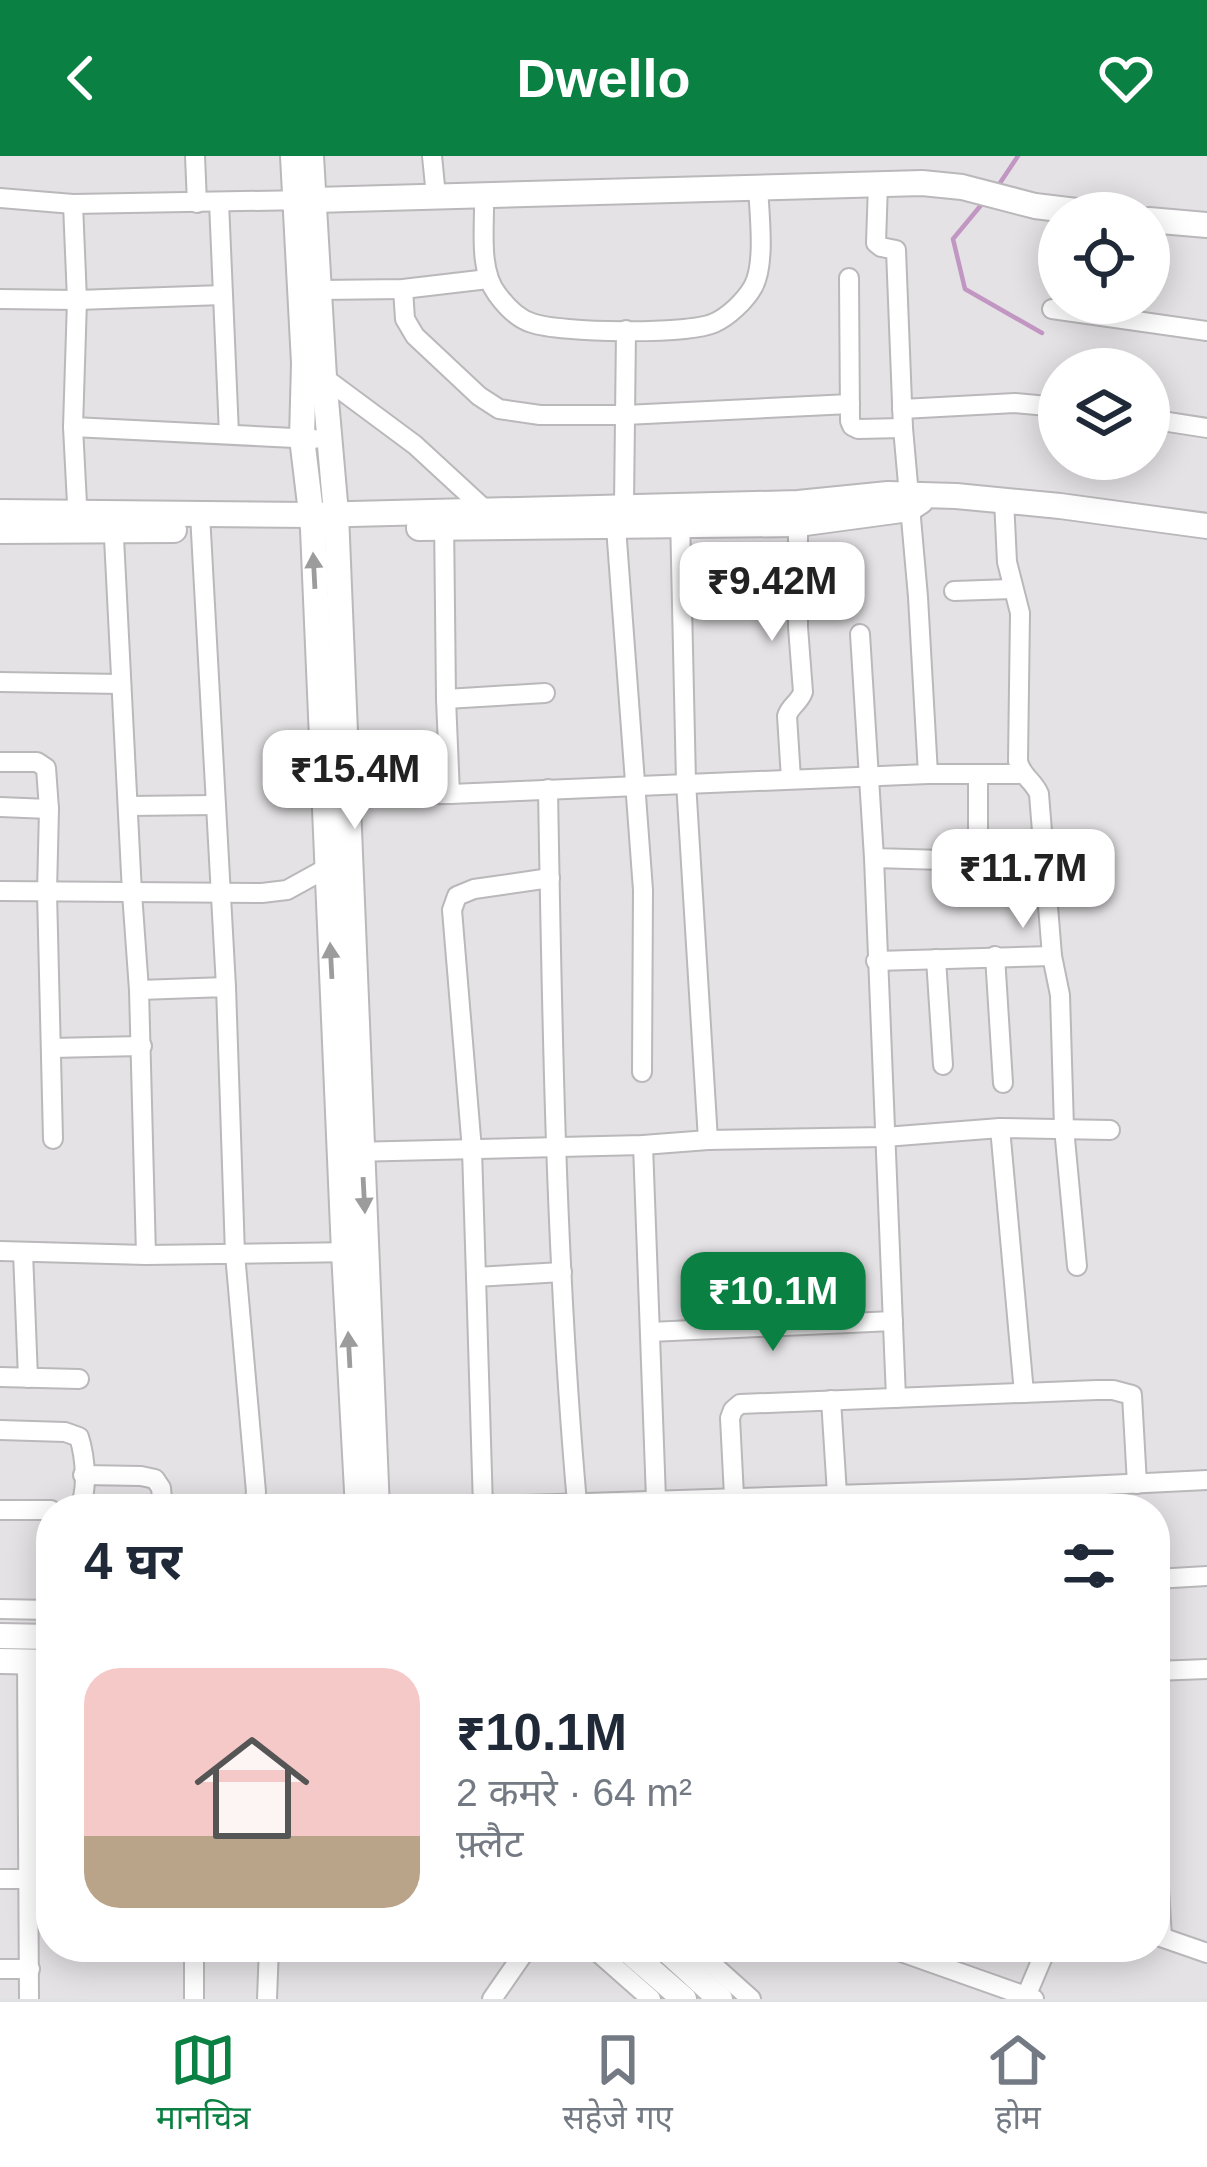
<!DOCTYPE html>
<html lang="hi">
<head>
<meta charset="utf-8">
<style>
  body { margin:0; font-family:Arial,"Noto Sans Devanagari",sans-serif; background:#f2f2f3; color:#1f2937; height:100vh; display:flex; flex-direction:column; font-size:45px; white-space:nowrap }
  * { box-sizing:border-box; margin:0 }
  p { font-size:39px; color:#747a83 }
  .icon { flex:none; width:66px; height:66px; fill:none; stroke:currentColor; stroke-width:2; stroke-linecap:round; stroke-linejoin:round }
  .map { position:relative; flex:1; overflow:hidden }
  .sheet { position:absolute; left:36px; top:1338px; width:1134px; height:468px; display:flex; flex-direction:column; background:#fff; border-radius:48px; box-shadow:0 6px 30px #0003 }
  .sheet>* { flex:none }
  .controls { position:absolute; left:1038px; top:36px; display:grid; gap:24px }
  .controls a { display:grid; place-items:center; width:132px; height:132px; border-radius:50%; background:#fff; box-shadow:0 6px 30px #0003; font-size:60px }
  .price { position:absolute; translate:-50% -102px; padding:0 27px; border-radius:24px; background:#fff; color:#222; font-size:39px; line-height:78px; filter:drop-shadow(0 3px 6px #0008) }
  .price::after { content:''; position:absolute; left:50%; top:72px; width:36px; height:27px; margin-left:-18px; background:inherit; clip-path:polygon(0 0,100% 0,50% 100%) }
  .price.selected { background:#0b8043; color:#fff }
  ul { padding:0; list-style:none }
  li { display:flex; align-items:center; gap:36px; height:300px; padding:0 48px }
  li+li { border-top:3px solid #e0e1e3 }
  li span { display:grid; place-items:center; flex:none; width:336px; height:240px; border-radius:36px; color:#555 }
  li>.icon { margin-inline-start:auto }
  span .icon { width:144px; height:144px; fill:#fffc; stroke-width:1 }
  li b { font-size:51px }
  h2 { display:flex; justify-content:space-between; align-items:center; height:144px; padding:0 48px; font-size:51px }
  header { display:flex; justify-content:space-between; align-items:center; height:156px; padding:0 48px; background:#0b8043; color:#fff; font-size:54px; font-weight:600 }
  .dock { display:flex; justify-content:space-around; align-items:center; height:168px; border-top:3px solid #e0e1e3; background:#fff; font-size:33px; color:#747a83 }
  .dock a { display:grid; justify-items:center; gap:6px }
  .dock .selected { color:#0b8043 }
  .map>svg:first-child { display:block }
</style>
</head>
<body>
<header><svg class="icon" aria-label="back" viewBox="0 0 24 24"><path d="M15 5l-7 7 7 7"/></svg>Dwello<svg class="icon" aria-label="heart" viewBox="0 0 24 24"><path d="M12 20l-8-8c-3-5 5-10 8-4 3-6 11-1 8 4z"/></svg></header>
<div class="map">
<svg width="1207" height="1843" viewBox="0 0 1207 1843">
  <rect width="100%" height="100%" fill="#e4e2e4"/>
  <g fill="none" stroke-linecap="round" stroke-linejoin="round">
    <g stroke="#c296c2" stroke-width="4.5">
      <polyline points="998,30 1018,0"/>
      <polyline points="982,48 953,83 965,133 1042,177"/>
    </g>
    <defs>
      <g id="street">
        <polyline points="195,0 197,47"/>
        <polyline points="432,0 436,40"/>
        <path d="M484,40C485,70 478,113 497,138C505,149 518,163 532,167C560,177 687,179 714,167C728,161 745,145 753,131C766,108 759,56 758,30"/>
        <polyline points="0,42 73,48 307,44"/>
        <polyline points="219,46 229,278"/>
        <polyline points="73,48 77,144 73,271 78,367"/>
        <polyline points="849,122 850,265 852,270 858,273 903,272"/>
        <polyline points="403,133 405,163 415,180 479,240 499,253 540,259 625,259 850,248"/>
        <polyline points="320,134 403,133 488,123"/>
        <polyline points="0,143 77,144 223,139"/>
        <polyline points="1052,153 1207,175"/>
        <polyline points="626,174 624,349 616,371 643,734 642,916"/>
        <polyline points="318,217 415,289 491,359"/>
        <polyline points="902,253 1015,247 1059,251"/>
        <polyline points="1149,263 1207,272"/>
        <polyline points="73,271 314,283"/>
        <path d="M1004,344L1007,406L1020,457L1018,605C1021,620 1034,625 1039,638L1052,800L1060,839L1064,972L1077,1110"/>
        <polyline points="200,358 226,831"/>
        <polyline points="680,360 686,626 708,984"/>
        <polyline points="444,361 446,543 450,638"/>
        <polyline points="113,362 132,737 139,834 146,1099"/>
        <polyline points="954,435 1012,433"/>
        <polyline points="860,478 874,702 978,705"/>
        <polyline points="0,526 121,528"/>
        <polyline points="446,543 545,537"/>
        <polyline points="0,606 37,606 46,612 49,653 47,736 53,983"/>
        <polyline points="928,618 1023,618"/>
        <path d="M791,623L787,560C790,550 799,547 803,536L798,471V357"/>
        <path d="M548,633C552,871 556,1110 577,1347"/>
        <polyline points="340,639 450,638 928,618 918,441 903,272 896,94 881,91 876,87 878,28"/>
        <polyline points="129,650 216,649"/>
        <polyline points="0,651 49,653"/>
        <polyline points="874,702 896,1242"/>
        <polyline points="0,735 262,737 287,734 327,712"/>
        <polyline points="978,738 978,618"/>
        <polyline points="995,800 1003,927"/>
        <polyline points="936,803 943,909"/>
        <polyline points="876,805 1052,800"/>
        <polyline points="139,834 226,831 235,1098 256,1336 253,1353"/>
        <polyline points="51,892 142,890"/>
        <polyline points="1000,972 1024,1237"/>
        <polyline points="643,989 656,1343"/>
        <polyline points="351,996 643,989 708,984 885,981 1000,972 1110,974"/>
        <polyline points="0,1095 146,1099 356,1096"/>
        <polyline points="23,1096 28,1222"/>
        <polyline points="476,1121 472,994 452,754 457,740 474,733 550,722"/>
        <polyline points="650,1176 893,1165"/>
        <polyline points="0,1221 79,1223"/>
        <polyline points="831,1244 837,1338"/>
        <path d="M0,1274L65,1276L79,1281C85,1300 89,1337 78,1353"/>
        <polyline points="83,1319 141,1320 155,1323 161,1332 163,1353"/>
        <polyline points="734,1340 730,1262 733,1254 740,1248 1097,1234 1113,1234 1132,1239 1137,1328"/>
        <polyline points="483,1351 476,1121 562,1116"/>
        <polyline points="396,1353 1025,1333 1207,1324"/>
        <polyline points="0,1354 51,1354"/>
        <polyline points="1155,1423 1207,1420"/>
        <polyline points="0,1453 51,1454"/>
        <polyline points="27,1505 29,1843"/>
        <polyline points="1155,1515 1207,1513"/>
        <polyline points="1155,1670 1162,1781"/>
        <polyline points="0,1723 29,1723"/>
        <polyline points="1155,1779 1207,1797"/>
        <polyline points="592,1791 651,1843"/>
        <polyline points="693,1791 751,1843"/>
        <polyline points="887,1791 1034,1843"/>
        <polyline points="0,1813 30,1813"/>
        <polyline points="194,1843 194,1791"/>
        <polyline points="267,1843 269,1791"/>
        <polyline points="492,1843 528,1791"/>
        <polyline points="1025,1843 1047,1791"/>
      </g>
      <g id="secondary">
        <polyline points="293,0 304,207 302,282 313,373 344,1096 358,1353"/>
        <polyline points="311,0 324,221 336,358 377,1353"/>
        <polyline points="315,44 922,27 962,31 1035,50 1093,57"/>
        <polyline points="1149,64 1207,69"/>
        <polyline points="0,356 312,359 798,347 888,338 956,340 1060,350 1207,370"/>
        <polyline points="419,372 798,368 909,353 921,345"/>
        <polyline points="0,375 174,374"/>
        <polyline points="0,1480 51,1481"/>
        <polyline points="0,1505 51,1506"/>
        <polyline points="624,1791 684,1843"/>
        <polyline points="663,1791 720,1843"/>
      </g>
    </defs>
    <use href="#street" stroke="#bab8ba" stroke-width="22"/>
    <use href="#secondary" stroke="#bab8ba" stroke-width="28"/>
    <use href="#street" stroke="#fff" stroke-width="18"/>
    <use href="#secondary" stroke="#fff" stroke-width="24"/>
  </g>
  <defs><path id="oneway-solid" d="M-6-.8H1V-3.2L6.5 0L1 3.2V.8H-6Z" transform="scale(3)"/></defs>
  <g fill="#9c9c9c">
    <use href="#oneway-solid" transform="translate(314 415) rotate(-93)"/>
    <use href="#oneway-solid" transform="translate(331 805) rotate(-93)"/>
    <use href="#oneway-solid" transform="translate(364 1039) rotate(87)"/>
    <use href="#oneway-solid" transform="translate(349 1194) rotate(-93)"/>
  </g>
</svg>
<div class="controls">
<a><svg class="icon" aria-label="locate" viewBox="0 0 24 24"><circle cx="12" cy="12" r="6"/><path d="M12 2v4M12 18v4M2 12h4M18 12h4"/></svg></a>
<a><svg class="icon" aria-label="layers" viewBox="0 0 24 24"><path d="M12 4l9 5-9 5-9-5zM3 14l9 5 9-5"/></svg></a>
</div>
<b class="price" style="left:772px;top:488px">₹9.42M</b>
<b class="price" style="left:355px;top:676px">₹15.4M</b>
<b class="price" style="left:1023px;top:775px">₹11.7M</b>
<b class="price selected" style="left:773px;top:1198px">₹10.1M</b>
<section class="sheet">
<h2>4 घर<svg class="icon" aria-label="filters" viewBox="0 0 24 24"><path d="M4 7h16M4 17h16"/><circle cx="9" cy="7" r="2"/><circle cx="15" cy="17" r="2"/></svg></h2>
<ul>
<li><span style="background:linear-gradient(#f6c9c9 70%,#b9a48a 0)"><svg class="icon" aria-label="home" viewBox="0 0 24 24"><path d="M3 11l9-7 9 7M6 9v11h12V9"/></svg></span><div><b>₹10.1M</b><p>2 कमरे · 64 m²</p><p>फ़्लैट</p></div></li>
</ul>
</section>
</div>
<nav class="dock">
<a class="selected"><svg class="icon" aria-label="map" viewBox="0 0 24 24"><path d="M3 6l6-2 6 2 6-2v14l-6 2-6-2-6 2zM9 4v14M15 6v14"/></svg>मानचित्र</a>
<a><svg class="icon" aria-label="saved" viewBox="0 0 24 24"><path d="M7 4h10v16l-5-4-5 4z"/></svg>सहेजे गए</a>
<a><svg class="icon" aria-label="home" viewBox="0 0 24 24"><path d="M3 11l9-7 9 7M6 9v11h12V9"/></svg>होम</a>
</nav>
</body>
</html>
